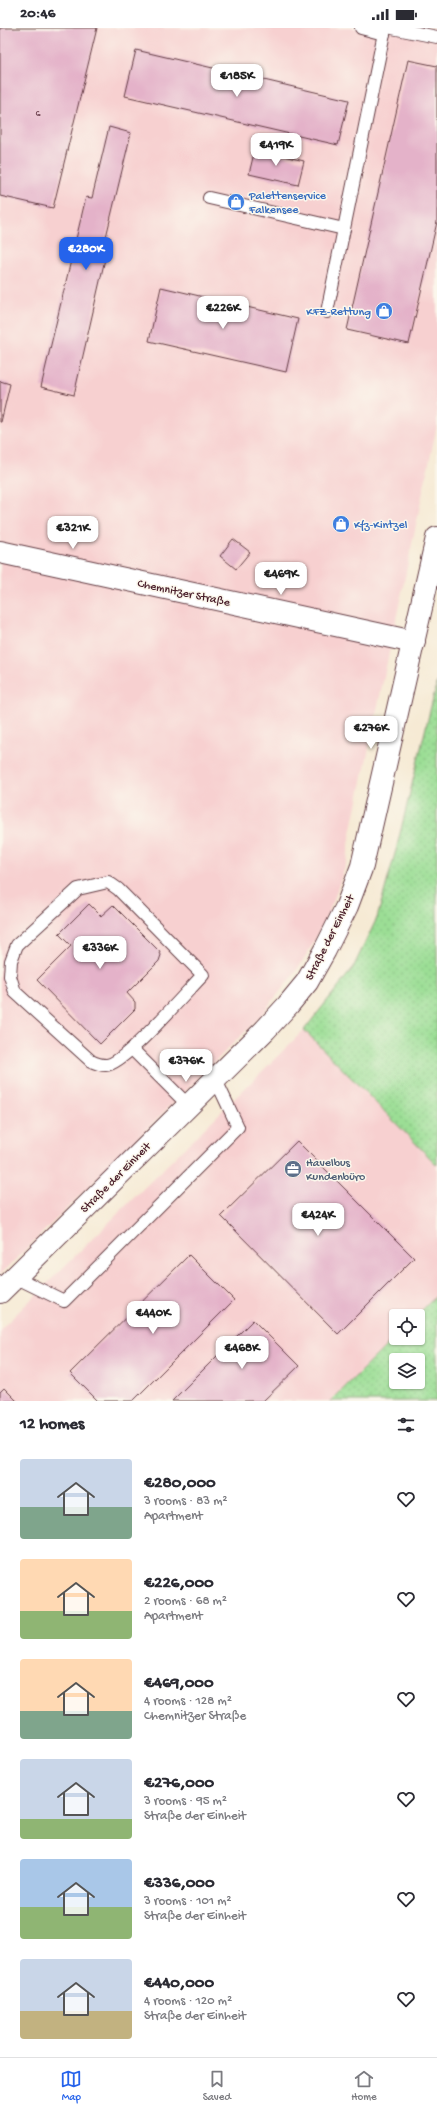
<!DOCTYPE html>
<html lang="en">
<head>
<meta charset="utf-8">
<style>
  body { margin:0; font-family:"Gochi Hand",sans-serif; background:#f7f7f7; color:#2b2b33; height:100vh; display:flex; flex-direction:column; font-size:15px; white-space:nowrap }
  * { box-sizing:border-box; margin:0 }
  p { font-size:13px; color:#7c7c81 }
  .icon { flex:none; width:22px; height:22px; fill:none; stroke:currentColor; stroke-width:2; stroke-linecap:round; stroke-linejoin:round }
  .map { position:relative; height:1373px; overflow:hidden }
  .details { display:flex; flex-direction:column; background:#fff; flex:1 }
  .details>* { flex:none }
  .fabs { position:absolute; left:389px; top:1281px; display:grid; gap:8px }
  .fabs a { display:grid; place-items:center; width:36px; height:36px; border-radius:4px; background:#fff; box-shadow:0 1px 3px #0004; font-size:20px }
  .price { position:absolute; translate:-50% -34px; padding:0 9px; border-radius:8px; background:#fff; color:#222; font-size:13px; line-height:26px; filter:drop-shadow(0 1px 2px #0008) }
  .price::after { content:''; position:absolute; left:50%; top:24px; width:12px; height:9px; margin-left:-6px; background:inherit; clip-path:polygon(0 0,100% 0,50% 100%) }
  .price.on { background:#2563eb; color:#fff }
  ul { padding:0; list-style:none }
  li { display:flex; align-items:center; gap:12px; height:100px; padding:0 20px }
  li span { display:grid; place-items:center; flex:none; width:112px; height:80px; border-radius:4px; color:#555 }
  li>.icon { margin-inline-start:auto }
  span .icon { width:48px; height:48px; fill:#fffc; stroke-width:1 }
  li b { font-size:17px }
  h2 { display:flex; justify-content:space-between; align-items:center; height:48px; padding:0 20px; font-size:17px }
  .status { display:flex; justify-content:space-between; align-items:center; height:28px; padding:0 20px; background:#fff; direction:ltr }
  .status svg { height:11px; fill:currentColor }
  .dock { display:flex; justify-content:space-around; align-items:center; height:56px; border-top:1px solid #e1e1e2; background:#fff; font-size:11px; color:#7c7c81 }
  .dock a { display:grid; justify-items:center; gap:2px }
  .dock .on { color:#2563eb }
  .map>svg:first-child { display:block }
</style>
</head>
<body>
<div class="status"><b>20:46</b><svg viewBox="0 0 49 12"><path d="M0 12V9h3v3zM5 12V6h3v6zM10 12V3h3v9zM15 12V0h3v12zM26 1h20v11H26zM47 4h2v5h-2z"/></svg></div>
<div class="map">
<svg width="437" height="1373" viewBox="0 0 437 1373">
  <defs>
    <pattern id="grass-dots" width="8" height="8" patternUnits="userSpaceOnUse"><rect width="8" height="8" fill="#9bde95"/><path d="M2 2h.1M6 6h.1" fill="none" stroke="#87be81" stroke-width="1.8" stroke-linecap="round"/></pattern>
  </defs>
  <rect width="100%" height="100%" fill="#fbf7ec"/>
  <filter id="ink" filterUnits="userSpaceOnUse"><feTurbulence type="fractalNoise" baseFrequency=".025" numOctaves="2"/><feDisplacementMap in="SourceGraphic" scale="8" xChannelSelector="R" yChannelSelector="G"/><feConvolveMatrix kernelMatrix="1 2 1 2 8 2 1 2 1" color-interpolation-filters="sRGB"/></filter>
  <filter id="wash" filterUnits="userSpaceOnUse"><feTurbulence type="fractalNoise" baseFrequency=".012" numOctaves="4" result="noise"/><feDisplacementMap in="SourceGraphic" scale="16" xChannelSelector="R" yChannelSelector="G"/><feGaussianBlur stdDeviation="0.9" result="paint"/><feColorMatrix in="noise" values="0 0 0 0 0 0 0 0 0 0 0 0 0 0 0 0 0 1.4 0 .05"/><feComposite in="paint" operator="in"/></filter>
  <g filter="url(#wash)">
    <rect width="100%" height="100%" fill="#f6ead4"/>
    <g fill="#f7d0d0">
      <polygon points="0,0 437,0 437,397 350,810 347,833 333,874 313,916 295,945 257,992 0,1247"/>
      <polygon points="304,1002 437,1137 437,1267 416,1288 396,1288 396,1308 331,1373 0,1373 0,1302"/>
    </g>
    <g fill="url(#grass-dots)" stroke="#727e60" fill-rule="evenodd">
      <polygon points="437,654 437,1137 304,1002 353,940 377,890 396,822"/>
      <path d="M437,1267V1373H331L396,1308V1310H418V1288H416ZM396,1332H418V1354H396Z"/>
    </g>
    <g id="blocks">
      <g fill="#e4b2c9">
        <polygon points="0,0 97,0 53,180 0,168"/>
        <polygon points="136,22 349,72 338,117 125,68"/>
        <polygon points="408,32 437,38 437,194 409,316 347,302"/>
        <polygon points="109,99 131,105 106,209 110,209 74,367 41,359 86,169 92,170"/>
        <polygon points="255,121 304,133 298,157 249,146"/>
        <polygon points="161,259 298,291 286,344 149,313"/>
        <polygon points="0,353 10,356 1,394 0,394"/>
        <polygon points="233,511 250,524 236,541 220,528"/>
        <polygon points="89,876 101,888 113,877 159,923 161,927 159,933 127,965 135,974 135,981 100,1016 37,952 71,918 59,906"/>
        <polygon points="297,1113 414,1230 338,1306 221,1188"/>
        <polygon points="189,1227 234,1272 133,1373 98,1373 70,1345"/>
        <polygon points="253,1292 299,1338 263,1373 172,1373"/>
        <polygon points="4,1360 17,1373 0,1373 0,1364"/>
      </g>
    </g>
  </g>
  <g filter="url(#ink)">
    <use href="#blocks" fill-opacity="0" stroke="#643d44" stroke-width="1"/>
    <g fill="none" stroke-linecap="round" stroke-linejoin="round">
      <defs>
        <g id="lane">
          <polyline points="361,0 384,6"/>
          <polyline points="392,0 437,9"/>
          <polyline points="209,170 344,201"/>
          <polyline points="327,284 385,0"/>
          <path d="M108,854L118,861L203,947C187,963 124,1037 106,1037C101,1037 95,1035 91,1033L15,964L10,948L11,933L17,917L78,861Z"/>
          <polyline points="132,1021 188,1077"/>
          <polyline points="15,1249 64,1273 238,1099 215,1050"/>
        </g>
        <polyline id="street" points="0,524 414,614"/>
        <polyline id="secondary" points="0,1264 265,1002 288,977 307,954 325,922 347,878 362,838 437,510"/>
      </defs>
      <use href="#lane" stroke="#643d44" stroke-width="14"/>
      <use href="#street" stroke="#643d44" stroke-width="24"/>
      <use href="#secondary" stroke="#643d44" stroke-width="24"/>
      <use href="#lane" stroke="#fff" stroke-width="12"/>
      <use href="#street" stroke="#fff" stroke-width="22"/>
      <use href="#secondary" stroke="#fff" stroke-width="22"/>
    </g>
  </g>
  <defs>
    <symbol id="shop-disc" viewBox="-11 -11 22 22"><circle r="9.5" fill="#3f7fe0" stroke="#fbf7ec"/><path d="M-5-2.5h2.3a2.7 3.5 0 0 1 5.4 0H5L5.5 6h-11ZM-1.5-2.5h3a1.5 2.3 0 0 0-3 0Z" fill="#fff"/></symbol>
    <symbol id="office-disc" viewBox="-11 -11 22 22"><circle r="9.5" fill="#5c6f8a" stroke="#fbf7ec"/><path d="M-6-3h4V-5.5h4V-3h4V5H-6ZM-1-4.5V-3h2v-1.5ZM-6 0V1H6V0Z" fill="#fff"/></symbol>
  </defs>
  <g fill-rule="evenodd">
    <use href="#shop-disc" x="226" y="164" width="20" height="20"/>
    <use href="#shop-disc" x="374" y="273" width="20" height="20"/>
    <use href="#shop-disc" x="331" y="486" width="20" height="20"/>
    <use href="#office-disc" x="283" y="1131" width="20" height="20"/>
  </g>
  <g text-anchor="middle" stroke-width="3" stroke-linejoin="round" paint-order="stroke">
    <g font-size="10" fill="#704452">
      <text x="38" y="88">6</text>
    </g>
    <g font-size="12" fill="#366cbe" stroke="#fbf7ec" text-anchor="start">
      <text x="249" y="171">Palettenservice<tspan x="249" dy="14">Falkensee</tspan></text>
      <text x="371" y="287" text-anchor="end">KFZ-Rettung</text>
      <text x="354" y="500">Kfz-Kintzel</text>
    </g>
    <g font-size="12" fill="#4a1f2b" stroke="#fbf7ec">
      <text transform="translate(184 564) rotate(12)" y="4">Chemnitzer Straße</text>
      <text transform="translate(329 909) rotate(-63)" y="4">Straße der Einheit</text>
      <text transform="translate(115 1149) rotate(-45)" y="4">Straße der Einheit</text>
    </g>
    <g font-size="12" fill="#4e5e75" stroke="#fbf7ec" text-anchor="start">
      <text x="306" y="1138">Havelbus<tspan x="306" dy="14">Kundenbüro</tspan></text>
    </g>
  </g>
</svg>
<div class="fabs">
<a><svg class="icon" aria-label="locate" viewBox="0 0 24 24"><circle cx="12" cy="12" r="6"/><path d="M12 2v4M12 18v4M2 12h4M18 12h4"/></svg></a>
<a><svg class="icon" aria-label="layers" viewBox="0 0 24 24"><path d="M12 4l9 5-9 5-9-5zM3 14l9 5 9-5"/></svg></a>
</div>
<b class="price" style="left:237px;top:70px">€185K</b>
<b class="price" style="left:276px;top:139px">€419K</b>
<b class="price on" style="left:86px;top:243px">€280K</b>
<b class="price" style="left:223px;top:302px">€226K</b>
<b class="price" style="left:73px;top:522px">€321K</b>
<b class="price" style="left:281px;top:568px">€469K</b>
<b class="price" style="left:371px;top:722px">€276K</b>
<b class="price" style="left:100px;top:942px">€336K</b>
<b class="price" style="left:186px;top:1055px">€376K</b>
<b class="price" style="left:318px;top:1209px">€424K</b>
<b class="price" style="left:153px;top:1307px">€440K</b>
<b class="price" style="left:242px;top:1342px">€468K</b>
</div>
<section class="details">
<h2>12 homes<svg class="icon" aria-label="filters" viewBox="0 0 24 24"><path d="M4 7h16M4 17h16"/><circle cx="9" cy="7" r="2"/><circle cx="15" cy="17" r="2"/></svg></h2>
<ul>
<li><span style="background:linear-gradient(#c9d6e8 60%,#7fa58c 0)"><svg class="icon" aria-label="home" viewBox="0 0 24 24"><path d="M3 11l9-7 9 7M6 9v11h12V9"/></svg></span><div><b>€280,000</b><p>3 rooms · 83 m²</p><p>Apartment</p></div><svg class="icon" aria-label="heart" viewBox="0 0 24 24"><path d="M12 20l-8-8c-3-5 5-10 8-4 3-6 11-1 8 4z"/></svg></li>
<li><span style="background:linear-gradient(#ffd9b3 65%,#8fb573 0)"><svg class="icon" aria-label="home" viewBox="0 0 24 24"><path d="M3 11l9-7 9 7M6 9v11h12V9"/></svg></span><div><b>€226,000</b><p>2 rooms · 68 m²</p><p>Apartment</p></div><svg class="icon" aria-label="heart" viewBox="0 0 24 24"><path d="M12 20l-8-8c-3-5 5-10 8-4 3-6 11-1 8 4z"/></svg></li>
<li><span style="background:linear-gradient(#ffd9b3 65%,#7fa58c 0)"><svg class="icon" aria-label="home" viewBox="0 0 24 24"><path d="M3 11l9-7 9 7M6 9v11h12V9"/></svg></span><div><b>€469,000</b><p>4 rooms · 128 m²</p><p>Chemnitzer Straße</p></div><svg class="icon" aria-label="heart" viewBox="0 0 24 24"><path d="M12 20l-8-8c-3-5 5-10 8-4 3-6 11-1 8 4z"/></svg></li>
<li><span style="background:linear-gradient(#c9d6e8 75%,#8fb573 0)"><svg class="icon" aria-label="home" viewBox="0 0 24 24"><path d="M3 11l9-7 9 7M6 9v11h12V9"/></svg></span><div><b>€276,000</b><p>3 rooms · 95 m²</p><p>Straße der Einheit</p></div><svg class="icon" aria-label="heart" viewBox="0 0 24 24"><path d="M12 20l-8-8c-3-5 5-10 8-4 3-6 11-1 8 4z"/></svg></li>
<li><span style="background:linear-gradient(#a9c7e8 60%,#8fb573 0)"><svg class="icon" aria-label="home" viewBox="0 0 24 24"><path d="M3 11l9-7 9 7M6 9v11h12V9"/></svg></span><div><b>€336,000</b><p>3 rooms · 101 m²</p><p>Straße der Einheit</p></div><svg class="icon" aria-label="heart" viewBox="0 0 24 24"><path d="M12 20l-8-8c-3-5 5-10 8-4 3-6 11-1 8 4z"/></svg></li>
<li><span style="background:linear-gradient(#c9d6e8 65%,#c2b280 0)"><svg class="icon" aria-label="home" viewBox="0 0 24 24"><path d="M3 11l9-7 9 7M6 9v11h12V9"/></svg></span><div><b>€440,000</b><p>4 rooms · 120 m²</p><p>Straße der Einheit</p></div><svg class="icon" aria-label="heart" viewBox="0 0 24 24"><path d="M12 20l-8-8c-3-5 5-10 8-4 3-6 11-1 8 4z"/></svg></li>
</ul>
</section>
<nav class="dock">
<a class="on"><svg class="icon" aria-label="map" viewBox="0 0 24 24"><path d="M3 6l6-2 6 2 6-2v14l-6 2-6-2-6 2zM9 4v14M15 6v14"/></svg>Map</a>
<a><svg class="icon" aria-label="saved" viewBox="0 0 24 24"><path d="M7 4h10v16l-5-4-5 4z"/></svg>Saved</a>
<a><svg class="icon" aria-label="home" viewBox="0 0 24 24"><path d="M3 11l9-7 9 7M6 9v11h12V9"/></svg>Home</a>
</nav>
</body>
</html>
